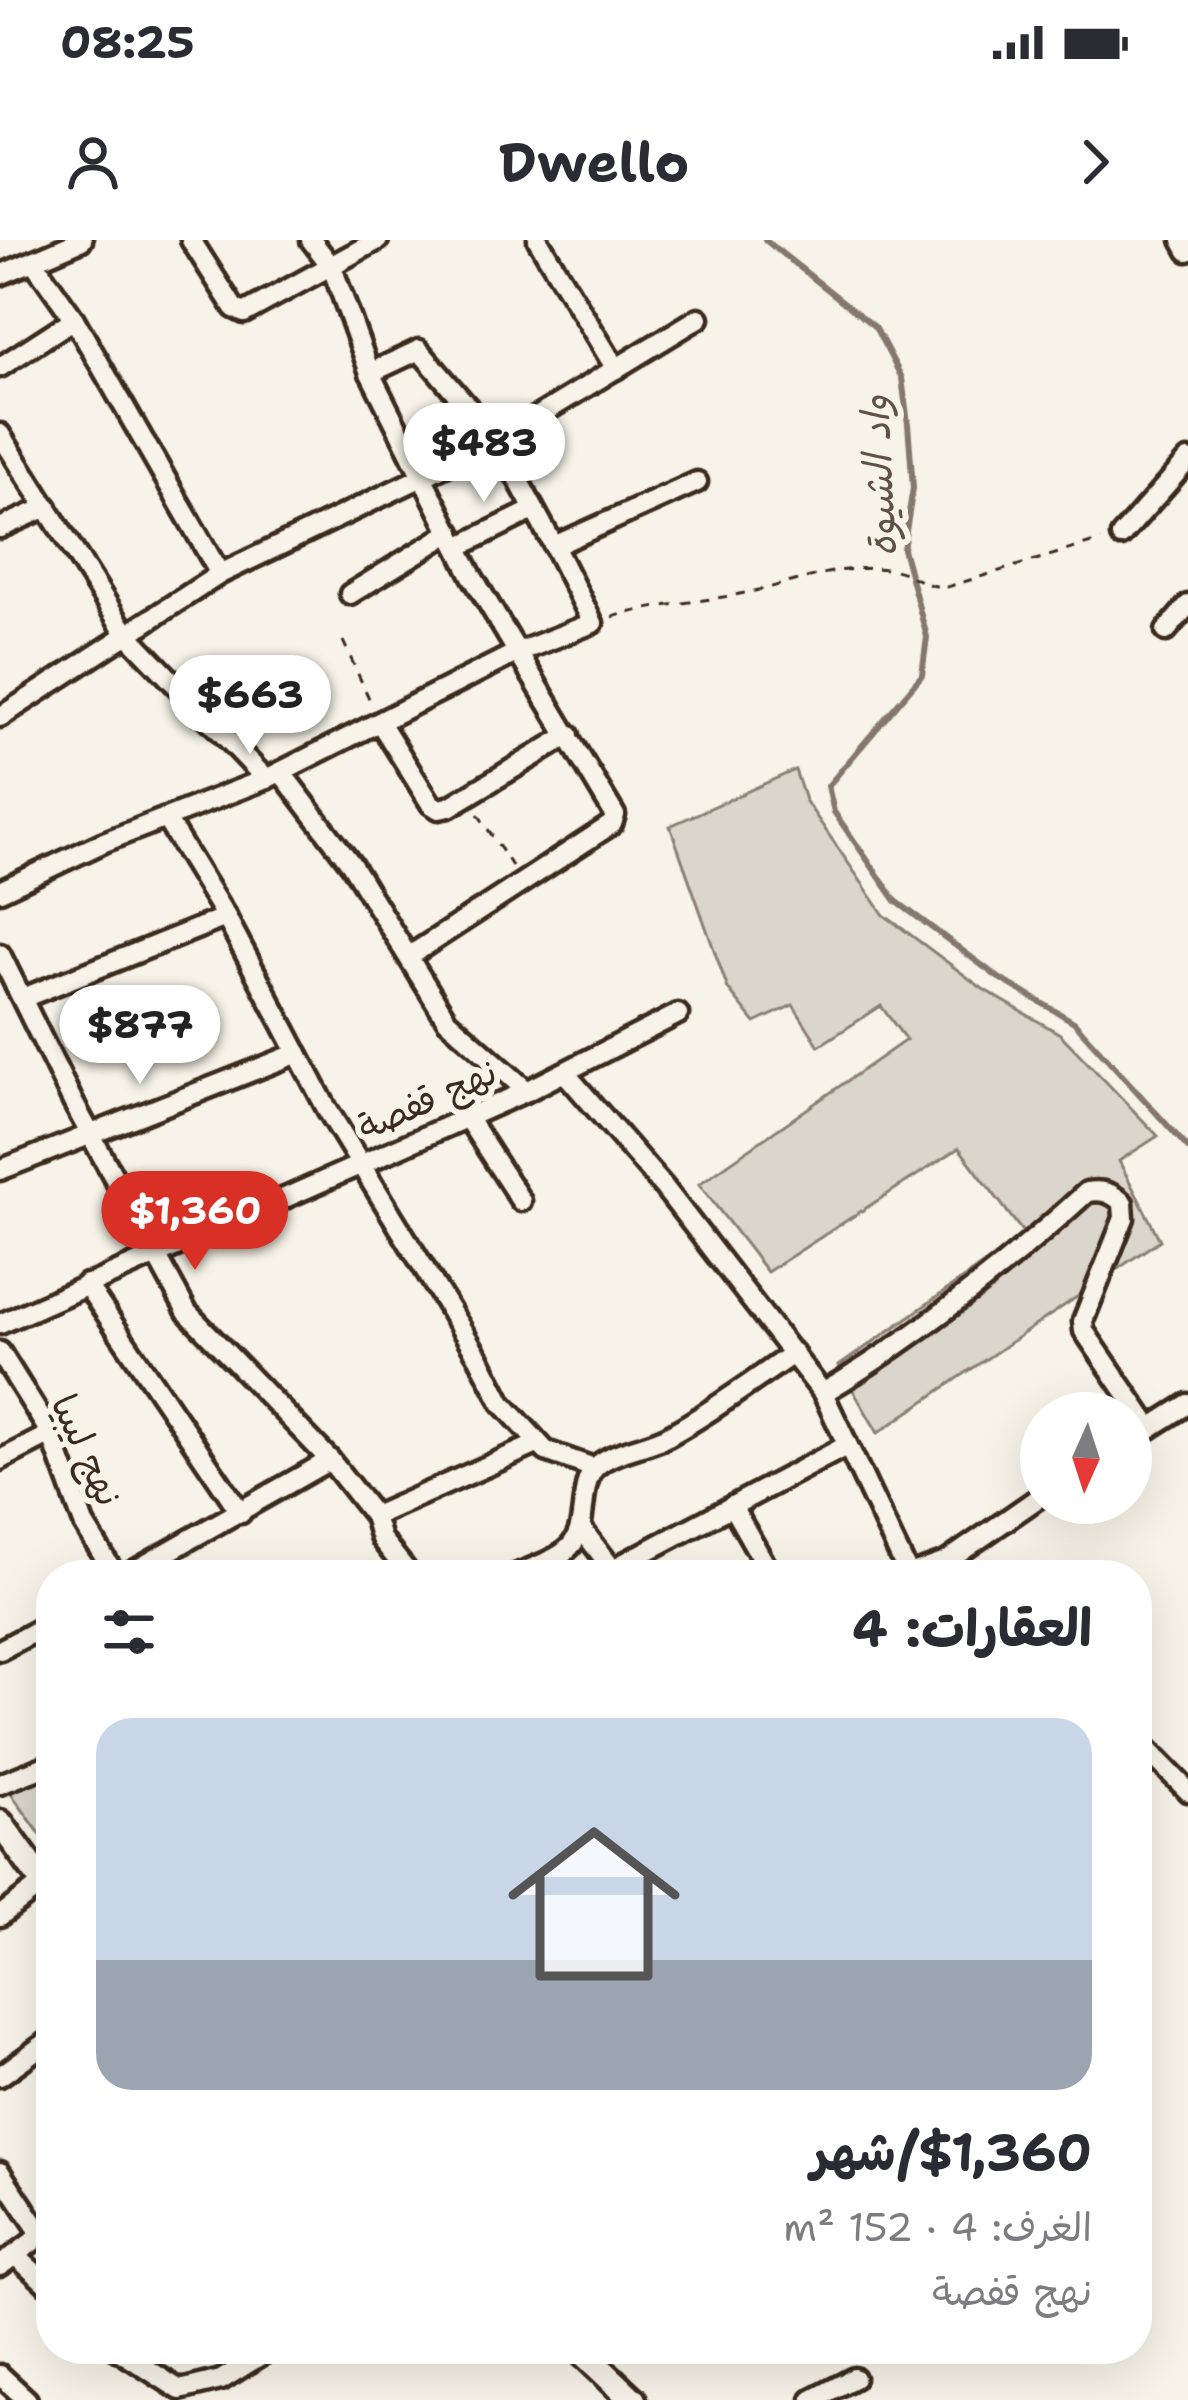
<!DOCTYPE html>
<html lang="ar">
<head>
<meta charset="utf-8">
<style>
  body { margin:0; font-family:"Shantell Sans","Playpen Sans Arabic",sans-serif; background:#f7f7f7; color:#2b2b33; direction:rtl; height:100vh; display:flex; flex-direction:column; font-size:45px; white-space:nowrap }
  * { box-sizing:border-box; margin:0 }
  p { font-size:39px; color:#7c7c81 }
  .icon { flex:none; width:66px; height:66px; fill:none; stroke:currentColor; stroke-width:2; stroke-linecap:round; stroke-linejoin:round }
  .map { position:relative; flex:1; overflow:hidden; direction:ltr }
  .drawer { position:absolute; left:36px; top:1320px; width:1116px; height:804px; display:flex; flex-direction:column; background:#fff; border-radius:48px; box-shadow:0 12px 48px #0002; direction:rtl }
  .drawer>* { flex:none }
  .needle { width:78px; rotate:183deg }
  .tools { position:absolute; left:1020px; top:1152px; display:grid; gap:24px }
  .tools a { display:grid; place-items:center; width:132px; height:132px; border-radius:50%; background:#fff; box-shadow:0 12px 48px #0002; font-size:60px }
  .price { position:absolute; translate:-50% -102px; padding:0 27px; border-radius:42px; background:#fff; color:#222; font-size:39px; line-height:78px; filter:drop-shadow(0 3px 6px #0008) }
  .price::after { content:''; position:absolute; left:50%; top:72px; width:36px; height:27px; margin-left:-18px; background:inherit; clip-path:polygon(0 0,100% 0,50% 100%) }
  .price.active { background:#d93025; color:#fff }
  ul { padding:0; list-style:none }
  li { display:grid; align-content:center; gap:24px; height:636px; padding:0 60px }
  li span { display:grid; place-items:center; height:372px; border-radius:36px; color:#555 }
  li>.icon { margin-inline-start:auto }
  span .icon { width:216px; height:216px; fill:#fffc; stroke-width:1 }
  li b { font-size:51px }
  h2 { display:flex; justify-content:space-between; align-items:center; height:144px; padding:0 60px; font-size:51px }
  .status { display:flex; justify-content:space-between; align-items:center; height:84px; padding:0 60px; background:#fff; direction:ltr }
  .status svg { height:33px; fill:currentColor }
  header { display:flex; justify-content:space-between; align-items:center; height:156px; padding:0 60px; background:#fff; font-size:54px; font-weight:700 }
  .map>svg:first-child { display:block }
</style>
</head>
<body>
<div class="status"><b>08:25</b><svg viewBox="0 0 49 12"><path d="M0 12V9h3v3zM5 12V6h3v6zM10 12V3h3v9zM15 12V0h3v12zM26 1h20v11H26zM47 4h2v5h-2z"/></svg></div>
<header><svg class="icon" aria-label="forward" viewBox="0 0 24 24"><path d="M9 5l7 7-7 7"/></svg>Dwello<svg class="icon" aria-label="person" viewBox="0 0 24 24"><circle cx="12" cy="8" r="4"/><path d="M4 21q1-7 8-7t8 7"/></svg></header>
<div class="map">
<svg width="1188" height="2160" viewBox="0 0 1188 2160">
  <rect width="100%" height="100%" fill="#f7f3e8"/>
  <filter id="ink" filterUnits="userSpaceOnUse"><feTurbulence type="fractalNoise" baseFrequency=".00833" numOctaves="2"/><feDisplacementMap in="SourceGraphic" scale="24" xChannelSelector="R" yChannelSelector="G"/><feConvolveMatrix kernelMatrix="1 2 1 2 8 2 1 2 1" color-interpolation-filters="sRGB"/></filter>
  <g filter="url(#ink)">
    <g fill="#dbd6cb" stroke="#8b8074" stroke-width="3">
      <polygon points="795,530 805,560 884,675 983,749 1060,794 1158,896 1119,921 1160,1000 878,1193 839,1126 1025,995 959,908 767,1032 699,944 906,800 881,766 819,806 793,765 755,783 728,749 670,586"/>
      <polygon points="51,1526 51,1609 4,1544"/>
    </g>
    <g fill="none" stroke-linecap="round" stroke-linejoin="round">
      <polyline stroke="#84786c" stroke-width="6" points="765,0 875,87 902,138 908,184 913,248 903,309 927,397 922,435 828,546 834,572 896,661 999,738 1074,782 1188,908"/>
      <defs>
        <g id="minor">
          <polyline points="191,0 234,68 244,73 378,0"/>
          <polyline points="311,0 332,27 370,133 472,336 615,575 612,584 411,715"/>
          <polyline points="538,0 616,129"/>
          <polyline points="1182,0 1188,11"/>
          <polyline points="33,21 82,0"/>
          <polyline points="0,35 33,21 74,79 220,334"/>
          <polyline points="0,127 74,79"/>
          <polyline points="370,133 419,110 497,201 554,306 697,242"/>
          <polyline points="0,194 125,392 266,539"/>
          <polyline points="0,288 47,267"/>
          <polyline points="1121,296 1188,220"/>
          <polyline points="460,306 533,270"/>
          <polyline points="350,354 451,292"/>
          <polyline points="1166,391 1188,365"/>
          <polyline points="0,477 220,334 497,201 699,78"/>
          <polyline points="381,484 431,564 439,569 449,567 569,495"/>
          <polyline points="281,532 351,624 447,780 527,851"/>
          <polyline points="166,579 226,677 327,869 479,1118 502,1163 546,1211 594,1228"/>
          <polyline points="0,651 104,602 266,539 516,413 593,383 554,306"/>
          <polyline points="0,714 74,864 187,1072 330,1220 374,1276 381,1299 410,1335"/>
          <polyline points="23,758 226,677"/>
          <polyline points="566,834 663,946 823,1153 909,1335"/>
          <polyline points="466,876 521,961"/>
          <polyline points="0,930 298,813"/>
          <polyline points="86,1044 241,1273"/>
          <polyline points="0,1084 527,851 678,774"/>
          <polyline points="0,1112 51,1194 84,1284 115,1335"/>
          <path d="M823,1153C919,1096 1005,1027 1087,952C1103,950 1111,952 1123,963L1124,978L1083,1081L1084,1091L1150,1188"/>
          <polyline points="1131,1200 1188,1164"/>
          <polyline points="0,1220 51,1194"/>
          <polyline points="732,1266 771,1335"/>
          <polyline points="374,1276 537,1204"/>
          <polyline points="581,1288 617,1335"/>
          <polyline points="613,1329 846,1206"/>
          <polyline points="127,1335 330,1220"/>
          <path d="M516,1335C533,1327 562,1319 573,1303C589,1282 577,1240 599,1224C617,1210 647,1207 668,1196C712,1172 753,1141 794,1113"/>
          <polyline points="910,1335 946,1322 1041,1256"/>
          <polyline points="0,1410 51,1383"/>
          <polyline points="1137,1499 1188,1551"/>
          <polyline points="0,1544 51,1524"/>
          <polyline points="0,1676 43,1643"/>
          <polyline points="0,1836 51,1799"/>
          <polyline points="0,1932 42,1995"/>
          <polyline points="15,2015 51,2048"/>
          <polyline points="0,2026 51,1988"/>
          <polyline points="116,2109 180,2150 221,2140 271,2109"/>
          <polyline points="0,2135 27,2160"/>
          <polyline points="812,2160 854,2138"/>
        </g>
        <g id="major">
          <polyline points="0,1583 51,1653"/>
          <polyline points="579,2109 633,2160"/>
        </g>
      </defs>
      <use href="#minor" stroke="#3b2a1e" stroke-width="27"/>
      <use href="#major" stroke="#3b2a1e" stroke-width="33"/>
      <g stroke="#3b2a1e" stroke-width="3" stroke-dasharray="9 9" stroke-linecap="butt">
        <path d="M612,377C658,364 703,362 750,352C795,343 839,324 887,329C913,331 919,347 947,347L1101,300"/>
        <polyline points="343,401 372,465"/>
        <polyline points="478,574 512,626"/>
      </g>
      <use href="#minor" stroke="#f7f3e8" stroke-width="18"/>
      <use href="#major" stroke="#f7f3e8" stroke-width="24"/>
    </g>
  </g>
  <g text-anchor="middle" stroke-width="12" stroke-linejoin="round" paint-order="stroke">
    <g font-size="36" fill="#3b2a1e" stroke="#f7f3e8">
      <text transform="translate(427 859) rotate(-24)" y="13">نهج قفصة</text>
      <text transform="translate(87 1210) rotate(65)" y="13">نهج ليبيا</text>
    </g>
    <g font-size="39" font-style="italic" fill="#5f5145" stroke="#f7f3e8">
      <text transform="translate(878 236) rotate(-93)" y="14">واد الشيوة</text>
    </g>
  </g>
</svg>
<div class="tools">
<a><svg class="needle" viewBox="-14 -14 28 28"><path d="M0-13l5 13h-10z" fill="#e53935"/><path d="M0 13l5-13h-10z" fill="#7c7c81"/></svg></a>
</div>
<b class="price" style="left:484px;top:265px">$483</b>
<b class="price" style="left:250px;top:517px">$663</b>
<b class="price" style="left:140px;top:847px">$877</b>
<b class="price active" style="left:195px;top:1033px">$1,360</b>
<section class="drawer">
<h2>العقارات: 4<svg class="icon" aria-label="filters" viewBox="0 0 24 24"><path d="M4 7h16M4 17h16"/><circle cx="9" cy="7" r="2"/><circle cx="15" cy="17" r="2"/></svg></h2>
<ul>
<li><span style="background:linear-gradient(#c9d6e8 65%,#9aa5b1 0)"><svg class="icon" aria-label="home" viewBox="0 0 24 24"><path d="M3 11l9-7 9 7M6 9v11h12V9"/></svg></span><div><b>$1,360/شهر</b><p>الغرف: 4 · 152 m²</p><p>نهج قفصة</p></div></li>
</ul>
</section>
</div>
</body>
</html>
